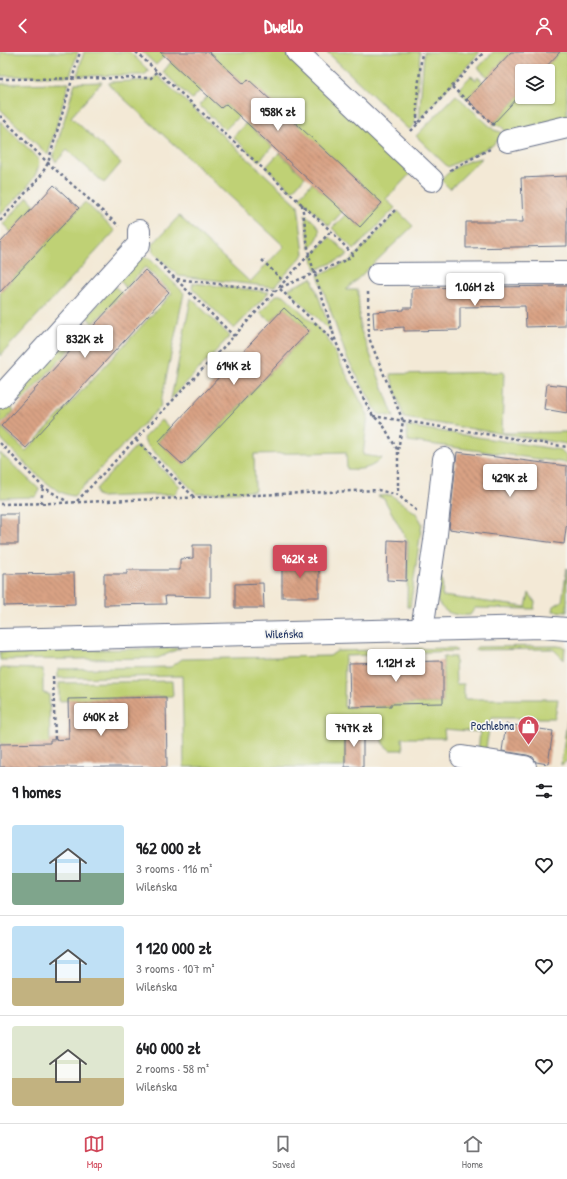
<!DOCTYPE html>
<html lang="en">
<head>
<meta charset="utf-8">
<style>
  body { margin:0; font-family:"Patrick Hand",sans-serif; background:#f2f2f2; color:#202124; height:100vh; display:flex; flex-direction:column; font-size:15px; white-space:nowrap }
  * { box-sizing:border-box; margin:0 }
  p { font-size:13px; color:#757577 }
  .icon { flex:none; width:22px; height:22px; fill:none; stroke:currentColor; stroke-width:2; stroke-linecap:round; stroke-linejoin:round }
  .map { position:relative; height:715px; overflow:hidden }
  .details { display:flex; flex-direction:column; background:#fff; flex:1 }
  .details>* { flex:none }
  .fabs { position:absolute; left:515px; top:12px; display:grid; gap:8px }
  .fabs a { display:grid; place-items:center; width:40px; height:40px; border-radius:4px; background:#fff; box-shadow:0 1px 3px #0004; font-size:20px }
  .price { position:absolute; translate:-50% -34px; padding:0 9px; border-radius:4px; background:#fff; color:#222; font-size:13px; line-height:26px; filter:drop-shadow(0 1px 2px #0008) }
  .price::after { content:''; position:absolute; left:50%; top:24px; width:12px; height:9px; margin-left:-6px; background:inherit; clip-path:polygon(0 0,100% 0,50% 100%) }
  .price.selected { background:#d1495b; color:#fff }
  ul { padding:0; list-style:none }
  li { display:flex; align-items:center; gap:12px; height:100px; padding:0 12px }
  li+li { border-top:1px solid #e0e0e0 }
  li span { display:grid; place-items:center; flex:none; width:112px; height:80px; border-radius:4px; color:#555 }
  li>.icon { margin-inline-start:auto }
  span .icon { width:48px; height:48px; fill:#fffc; stroke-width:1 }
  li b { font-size:17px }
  h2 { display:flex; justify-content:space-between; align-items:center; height:48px; padding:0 12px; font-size:17px }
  header { display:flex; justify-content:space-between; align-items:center; height:52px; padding:0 12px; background:#d1495b; color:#fff; font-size:18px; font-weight:700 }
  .tab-bar { display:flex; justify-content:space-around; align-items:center; height:56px; border-top:1px solid #e0e0e0; background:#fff; font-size:11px; color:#757577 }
  .tab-bar a { display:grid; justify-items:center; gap:2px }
  .tab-bar .selected { color:#d1495b }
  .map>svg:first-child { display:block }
</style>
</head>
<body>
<header><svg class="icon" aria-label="back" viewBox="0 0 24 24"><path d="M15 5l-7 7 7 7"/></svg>Dwello<svg class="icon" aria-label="person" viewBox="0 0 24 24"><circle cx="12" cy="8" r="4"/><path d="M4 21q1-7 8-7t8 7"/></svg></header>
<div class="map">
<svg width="567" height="715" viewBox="0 0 567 715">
  <defs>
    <pattern id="building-back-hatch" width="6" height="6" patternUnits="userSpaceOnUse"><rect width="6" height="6" fill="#d9a284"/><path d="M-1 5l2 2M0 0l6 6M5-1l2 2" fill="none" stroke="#af846f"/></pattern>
  </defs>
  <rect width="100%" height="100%" fill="#f6f6f2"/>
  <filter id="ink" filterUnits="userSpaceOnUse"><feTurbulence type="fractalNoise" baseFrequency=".025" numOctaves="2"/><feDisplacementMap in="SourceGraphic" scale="8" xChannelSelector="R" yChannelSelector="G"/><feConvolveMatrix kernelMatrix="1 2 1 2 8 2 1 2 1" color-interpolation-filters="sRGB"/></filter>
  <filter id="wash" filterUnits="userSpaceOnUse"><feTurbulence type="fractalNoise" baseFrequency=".012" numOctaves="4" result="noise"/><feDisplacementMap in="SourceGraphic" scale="16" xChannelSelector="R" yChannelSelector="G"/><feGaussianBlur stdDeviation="0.9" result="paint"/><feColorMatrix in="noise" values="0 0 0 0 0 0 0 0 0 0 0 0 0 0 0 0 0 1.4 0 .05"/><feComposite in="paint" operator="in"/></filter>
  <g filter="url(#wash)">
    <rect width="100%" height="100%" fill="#f3e9d6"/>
    <g fill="#bfd174" stroke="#6d8069">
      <polygon points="0,0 78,0 70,24 0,24"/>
      <polygon points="84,0 130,0 149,19 144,23 77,24"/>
      <polygon points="142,0 160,0 165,4 156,13"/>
      <polygon points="209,0 284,0 409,119 410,122 386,147 395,156 354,198 332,176 346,162 360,175 382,151 248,28 244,32"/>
      <polygon points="327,0 420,0 415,72 409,78"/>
      <polygon points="424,0 480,0 419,68"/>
      <polygon points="493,0 511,0 488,25 478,16"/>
      <polygon points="560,0 567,0 567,66 506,80 502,75 493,72 522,41 522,45 548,45 548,19 542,19"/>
      <polygon points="171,10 201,38 192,47 163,20"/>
      <polygon points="157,23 298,153 304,202 274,235 179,224 153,200 152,193 179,164 250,230 284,194 108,32 111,30 152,28"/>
      <polygon points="471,24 476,28 478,25 483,30 467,47 461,41 460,35"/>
      <polygon points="102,30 71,65 121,111 104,131 67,98 56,110 53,106 75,31"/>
      <polygon points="69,31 48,103 0,57 0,32"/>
      <polygon points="456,43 494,78 501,80 502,83 493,93 448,115 416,84"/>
      <polygon points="208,44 221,56 226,52 239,64 225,78 199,53"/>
      <path d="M0,69L38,106C44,124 12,150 0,163Z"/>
      <polygon points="246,71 272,95 259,109 233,85"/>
      <polygon points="279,101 305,125 292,139 266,115"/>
      <path d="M482,106L450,137L441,128C452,116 466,108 482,106Z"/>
      <polygon points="312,131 343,159 329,174 299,145"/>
      <polygon points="28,145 35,153 11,180 3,172"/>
      <polygon points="85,150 115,179 0,304 0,240"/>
      <polygon points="398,159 413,174 346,238 358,238 360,276 394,365 378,362 347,306 318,223 350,209"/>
      <path d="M305,162C323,177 324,179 310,197Z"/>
      <polygon points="330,185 348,202 343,206 316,218 312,204"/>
      <path d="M141,205L149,206L184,241L160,355L74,444C51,443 17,402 0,386V374L26,399L172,241L145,215L126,236L120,228Z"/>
      <polygon points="312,226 331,280 288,237"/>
      <polygon points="193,231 269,240 234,277 192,236"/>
      <polygon points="114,234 122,241 93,272 87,265"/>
      <path d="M276,243H284L326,284L368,363L363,403L382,406C371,417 362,418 347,417L346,400L254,402L255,439L197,442L146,392L143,386L161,368L170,376L158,390L184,413L309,279L284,256L271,269L260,261Z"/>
      <polygon points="191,246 230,284 171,347"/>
      <polygon points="80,272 87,279 22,349 16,345 16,340 64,288 68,292 74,287 70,282"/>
      <polygon points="504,320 502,381 567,380 567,392 404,366 390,322"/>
      <polygon points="7,351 14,359 0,373 0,359"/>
      <polygon points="406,374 561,398 567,404 567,411 408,389"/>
      <polygon points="135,395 140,396 180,434 175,442 102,445 97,443 96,437"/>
      <polygon points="0,401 39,437 38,442 35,445 0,446"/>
      <polygon points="391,443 416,461 422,471 410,555 407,555 408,490 384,447 378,444"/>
      <polygon points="567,516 567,560 553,559 554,554 562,549"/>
      <path d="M440,526L443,529L442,544L526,555L529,541L535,550L534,557L475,556L470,563C456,564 443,562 437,548Z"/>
      <polygon points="557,594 565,595 564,608 553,597 474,598 477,595"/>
      <polygon points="181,596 158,606 0,608 0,600"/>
      <polygon points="454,596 457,599 402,601 402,597"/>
      <polygon points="374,598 374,603 345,604 344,655 391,654 391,652 443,651 443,605 455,605 456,632 464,632 464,647 558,647 555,666 491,666 485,702 478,701 480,680 444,677 445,686 402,686 403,698 390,698 383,692 381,677 345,678 345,715 184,715 182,624 58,626 58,617 171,615 182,607 330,604 337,599"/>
      <polygon points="0,616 43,617 43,641 49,642 50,694 0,692"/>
      <polygon points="172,629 173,644 59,649 59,631"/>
      <polygon points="567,669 567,709 561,713"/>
    </g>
    <g id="blocks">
      <g fill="url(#building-back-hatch)">
        <polygon points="160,0 209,0 244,32 248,27 382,151 360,175 226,52 221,56"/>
        <polygon points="511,0 560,0 542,19 522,19 522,41 493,72 467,47"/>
        <polygon points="567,124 567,194 466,196 466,170 523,170 521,126"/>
        <polygon points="54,133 79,156 0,240 0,191"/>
        <polygon points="145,218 169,240 26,396 1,374"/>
        <polygon points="567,234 565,274 526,275 525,254 460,255 460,278 404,279 404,275 374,277 373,260 404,258 404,256 412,256 412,236"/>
        <polygon points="284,256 309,279 183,413 158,390"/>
        <polygon points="547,332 567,334 567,361 544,357"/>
        <polygon points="457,400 567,414 567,469 564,492 449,477"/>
        <rect x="0" y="462" width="18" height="30"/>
        <polygon points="388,488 407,489 406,529 387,528"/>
        <polygon points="193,493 210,493 210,545 165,544 166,552 104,553 104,522 127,522 127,518 180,518 180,507 193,506"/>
        <rect x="282" y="509" width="37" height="36"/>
        <polygon points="74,521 75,552 4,554 4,522"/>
        <polygon points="263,531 264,556 235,556 235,532"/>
        <polygon points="443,609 443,651 391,652 391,654 350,655 349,611"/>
        <polygon points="166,645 167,715 0,715 0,692 50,691 50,688 69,687 68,647"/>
        <polygon points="506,672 553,679 548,712 536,710 533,705 527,703 502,699"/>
        <polygon points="363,677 363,715 345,715 345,678"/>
      </g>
    </g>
  </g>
  <g filter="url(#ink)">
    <use href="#blocks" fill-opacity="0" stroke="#677088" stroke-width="1"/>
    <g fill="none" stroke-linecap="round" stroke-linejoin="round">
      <defs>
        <g id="minor">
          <polyline points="297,0 432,128"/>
          <polyline points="508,89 567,75"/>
          <polyline points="378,222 567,221"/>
          <polyline points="0,345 139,192 139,179"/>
          <polyline points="422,578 436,482 444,407"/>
          <polyline points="0,588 541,575 567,577"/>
          <polyline points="462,705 525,715"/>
        </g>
      </defs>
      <use href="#minor" stroke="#677088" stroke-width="24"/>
      <g stroke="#677088" stroke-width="2.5" stroke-dasharray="3 3" stroke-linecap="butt">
        <polyline points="136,0 331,179 353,203"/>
        <polyline points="0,27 151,26 157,19"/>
        <polyline points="452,35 494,73"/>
        <polyline points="0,64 48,111 119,174"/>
        <polyline points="417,72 417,47 422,0"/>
        <polyline points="411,79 484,0"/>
        <polyline points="450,118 490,97"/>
        <polyline points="302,152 309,203 336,290 345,312 373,364 382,371 398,399 398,443"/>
        <polyline points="0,169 40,125 48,111 80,0"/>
        <polyline points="155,207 234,284"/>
        <polyline points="262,208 284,230"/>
        <polyline points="177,227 276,239"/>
        <polyline points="368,240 369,286 403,369 398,398"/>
        <polyline points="334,289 279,236 348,207 396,157"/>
        <polyline points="373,364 567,395"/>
        <polyline points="136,388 194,445"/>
        <polyline points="0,391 43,435 68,450"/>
        <polyline points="77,449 234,284 331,179"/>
        <polyline points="41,451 43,435"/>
        <polyline points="0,452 58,451 378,438 398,443 417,459"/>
        <polyline points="53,624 55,688"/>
      </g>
      <use href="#minor" stroke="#fff" stroke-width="22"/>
    </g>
  </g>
  <defs>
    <symbol id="shop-pin" viewBox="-11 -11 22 30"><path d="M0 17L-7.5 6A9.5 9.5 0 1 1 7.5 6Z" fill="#d1495b" stroke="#f6f6f2"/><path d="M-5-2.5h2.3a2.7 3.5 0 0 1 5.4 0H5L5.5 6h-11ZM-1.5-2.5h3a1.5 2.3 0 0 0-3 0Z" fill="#fff"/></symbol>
  </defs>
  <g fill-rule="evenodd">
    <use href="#shop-pin" x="516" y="662" width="25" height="34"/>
  </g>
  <g text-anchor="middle" stroke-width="3.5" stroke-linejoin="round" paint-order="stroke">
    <g font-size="12" fill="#1b2f5e" stroke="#f6f6f2">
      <text transform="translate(284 582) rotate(-1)" y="4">Wileńska</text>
    </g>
    <g font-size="12" fill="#1b2f5e" stroke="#f6f6f2" text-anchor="end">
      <text x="514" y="678">Pochlebna</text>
    </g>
  </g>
</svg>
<div class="fabs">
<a><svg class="icon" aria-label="layers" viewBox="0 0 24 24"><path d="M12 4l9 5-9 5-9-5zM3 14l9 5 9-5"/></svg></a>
</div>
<b class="price" style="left:278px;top:80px">958K zł</b>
<b class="price" style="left:475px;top:255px">1.06M zł</b>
<b class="price" style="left:85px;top:307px">832K zł</b>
<b class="price" style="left:234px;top:334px">614K zł</b>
<b class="price" style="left:510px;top:446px">429K zł</b>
<b class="price selected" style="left:300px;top:527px">962K zł</b>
<b class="price" style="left:396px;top:631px">1.12M zł</b>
<b class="price" style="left:101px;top:685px">640K zł</b>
<b class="price" style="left:354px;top:696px">747K zł</b>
</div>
<section class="details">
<h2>9 homes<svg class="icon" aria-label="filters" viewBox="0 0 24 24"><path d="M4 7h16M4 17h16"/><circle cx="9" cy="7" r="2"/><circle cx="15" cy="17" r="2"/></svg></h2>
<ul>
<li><span style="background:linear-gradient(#bfe0f5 60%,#7fa58c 0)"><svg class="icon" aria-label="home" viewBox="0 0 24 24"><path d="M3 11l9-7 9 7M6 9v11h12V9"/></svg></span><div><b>962 000 zł</b><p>3 rooms · 116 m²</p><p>Wileńska</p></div><svg class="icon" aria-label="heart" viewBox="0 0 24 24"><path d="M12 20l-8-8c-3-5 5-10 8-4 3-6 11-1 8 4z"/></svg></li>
<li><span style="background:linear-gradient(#bfe0f5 65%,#c2b280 0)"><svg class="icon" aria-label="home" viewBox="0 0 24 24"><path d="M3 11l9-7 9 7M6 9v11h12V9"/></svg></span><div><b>1 120 000 zł</b><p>3 rooms · 107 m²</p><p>Wileńska</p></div><svg class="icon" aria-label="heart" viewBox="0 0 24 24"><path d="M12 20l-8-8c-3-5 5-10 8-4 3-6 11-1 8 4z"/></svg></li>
<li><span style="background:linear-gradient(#dfe7d0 65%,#c2b280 0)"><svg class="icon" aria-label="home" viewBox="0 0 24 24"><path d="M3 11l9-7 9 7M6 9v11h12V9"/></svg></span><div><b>640 000 zł</b><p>2 rooms · 58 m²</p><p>Wileńska</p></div><svg class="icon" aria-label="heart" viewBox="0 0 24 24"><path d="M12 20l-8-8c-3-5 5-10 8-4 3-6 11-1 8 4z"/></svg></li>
</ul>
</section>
<nav class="tab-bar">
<a class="selected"><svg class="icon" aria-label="map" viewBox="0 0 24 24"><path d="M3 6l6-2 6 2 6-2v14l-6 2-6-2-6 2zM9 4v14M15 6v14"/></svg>Map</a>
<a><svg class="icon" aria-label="saved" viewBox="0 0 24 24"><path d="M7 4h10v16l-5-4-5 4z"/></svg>Saved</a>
<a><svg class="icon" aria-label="home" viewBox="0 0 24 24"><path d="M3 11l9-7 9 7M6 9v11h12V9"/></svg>Home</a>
</nav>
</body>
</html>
